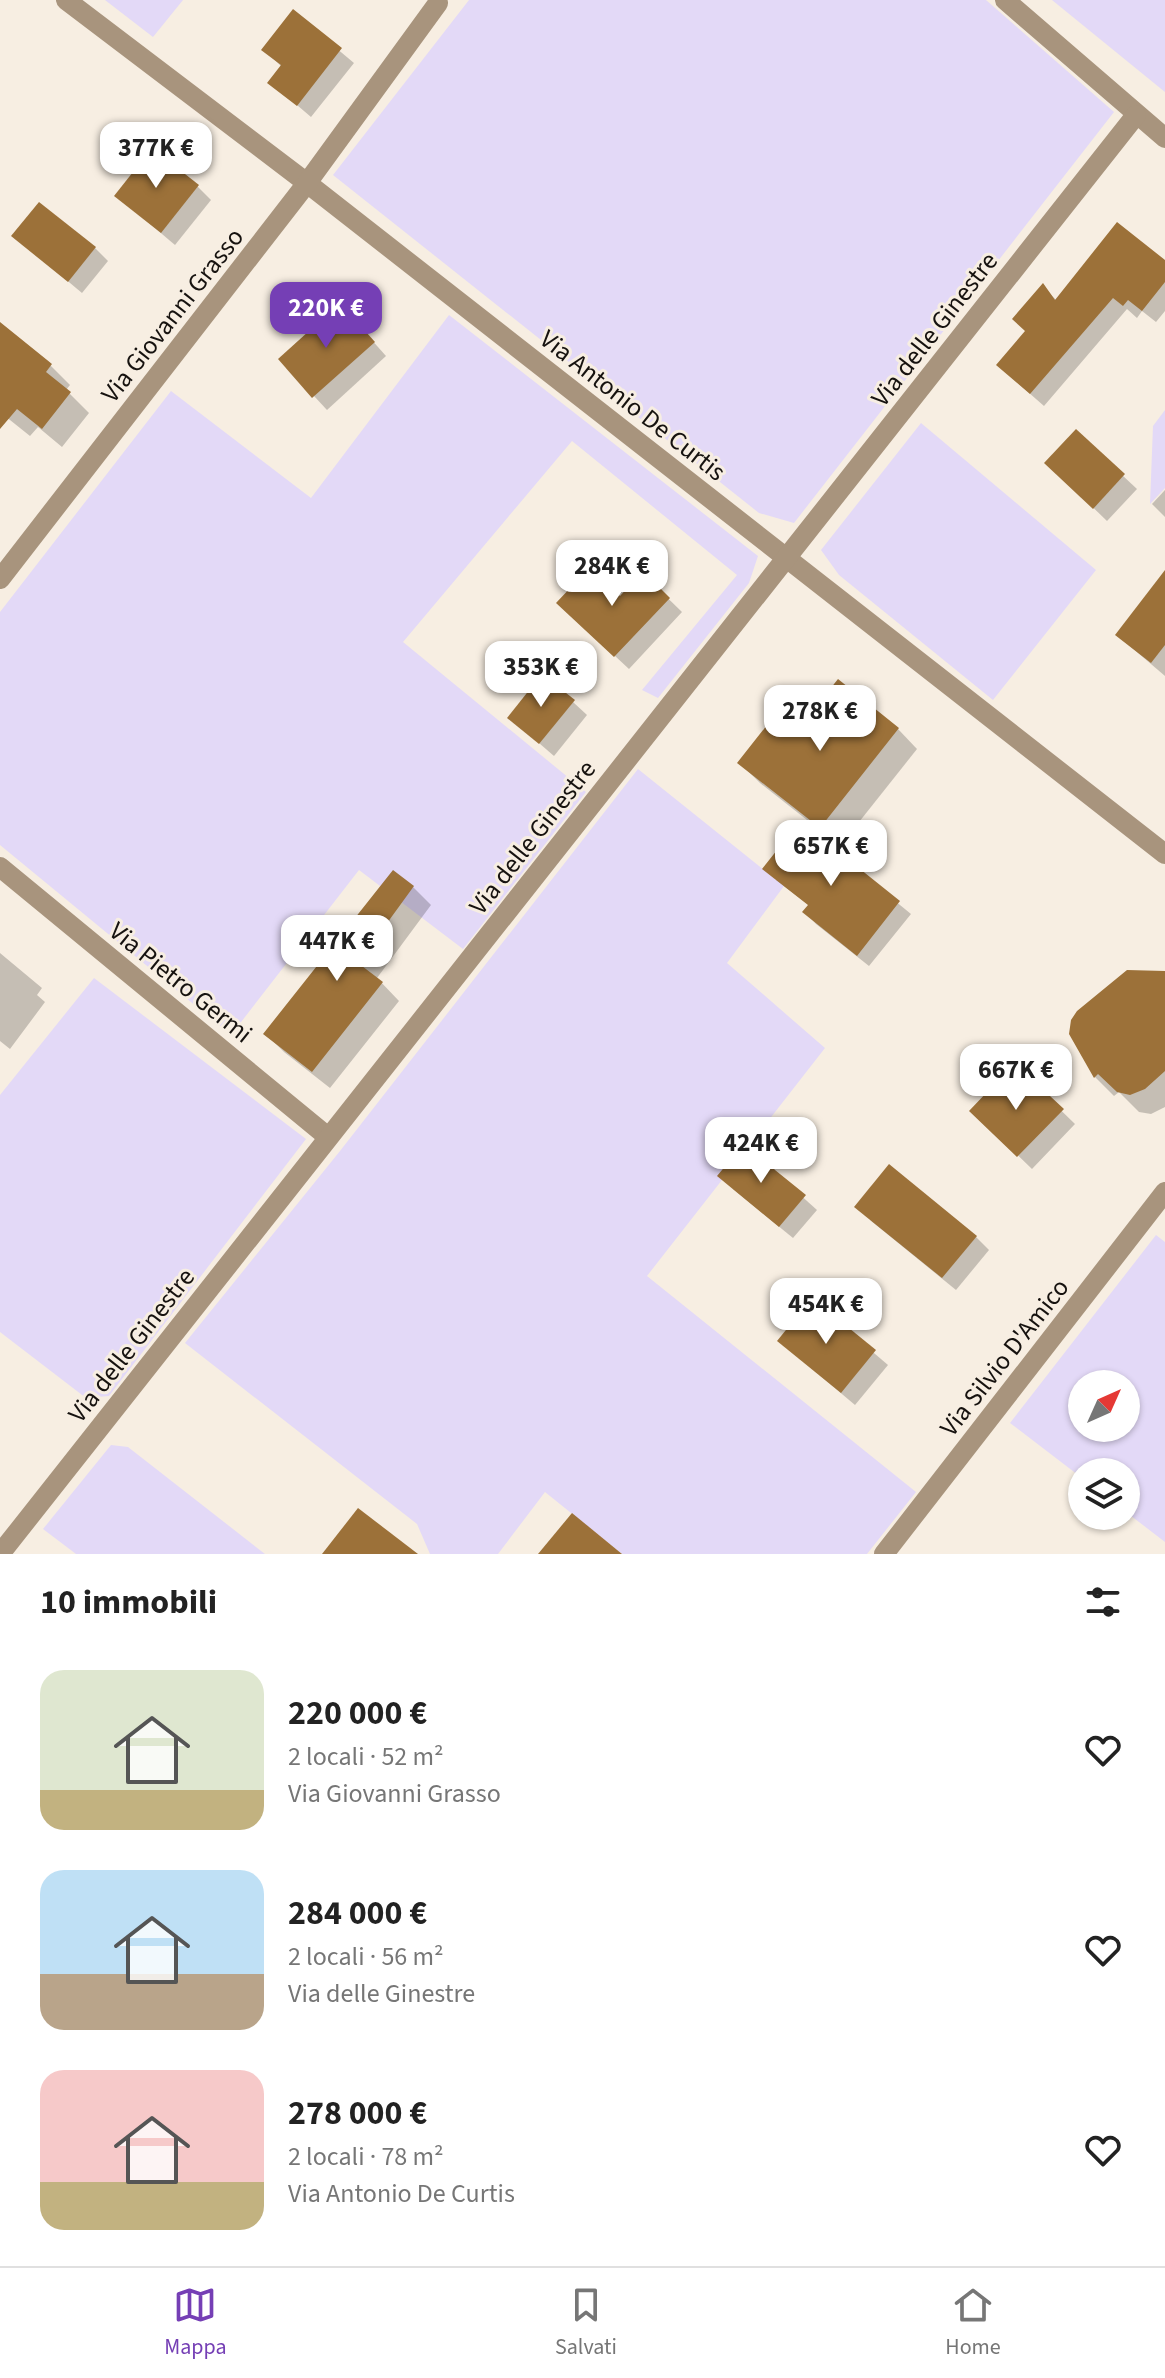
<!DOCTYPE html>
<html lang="it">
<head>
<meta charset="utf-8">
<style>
  body { margin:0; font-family:"Source Sans 3",sans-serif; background:#f6f6f6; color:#222; height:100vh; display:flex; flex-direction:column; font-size:30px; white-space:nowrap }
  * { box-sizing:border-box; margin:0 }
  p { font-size:26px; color:#767676 }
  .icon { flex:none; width:44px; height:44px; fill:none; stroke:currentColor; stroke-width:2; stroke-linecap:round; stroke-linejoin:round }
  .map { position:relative; height:1554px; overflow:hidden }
  .side { display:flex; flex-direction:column; background:#fff; flex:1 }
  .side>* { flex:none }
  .needle { width:52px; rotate:45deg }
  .fabs { position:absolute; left:1068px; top:1370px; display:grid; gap:16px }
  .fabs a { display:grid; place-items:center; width:72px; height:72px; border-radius:50%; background:#fff; box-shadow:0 2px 6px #0004; font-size:40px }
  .price { position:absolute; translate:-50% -68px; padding:0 18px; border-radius:16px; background:#fff; color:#222; font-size:26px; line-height:52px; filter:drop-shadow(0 2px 4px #0008) }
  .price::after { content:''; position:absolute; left:50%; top:48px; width:24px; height:18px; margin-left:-12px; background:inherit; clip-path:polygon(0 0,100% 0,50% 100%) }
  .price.selected { background:#753fb5; color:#fff }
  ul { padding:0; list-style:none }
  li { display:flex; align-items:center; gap:24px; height:200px; padding:0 40px }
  li span { display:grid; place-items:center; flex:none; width:224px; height:160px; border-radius:24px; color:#555 }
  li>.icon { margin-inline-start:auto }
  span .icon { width:96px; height:96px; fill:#fffc; stroke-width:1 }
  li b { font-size:34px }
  h2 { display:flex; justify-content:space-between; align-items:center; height:96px; padding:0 40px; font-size:34px }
  .tabs { display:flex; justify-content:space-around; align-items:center; height:112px; border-top:2px solid #e0e0e0; background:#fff; font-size:22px; color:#767676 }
  .tabs a { display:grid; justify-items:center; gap:4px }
  .tabs .selected { color:#753fb5 }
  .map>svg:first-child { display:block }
</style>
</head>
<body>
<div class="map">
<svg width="1165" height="1554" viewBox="0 0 1165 1554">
  <rect width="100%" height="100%" fill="#f7eee2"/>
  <g fill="#e3d9f7" fill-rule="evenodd">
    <polygon points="105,0 183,0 153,37"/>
    <polygon points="469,0 986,0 1114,112 794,523 759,513 333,175"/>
    <polygon points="1052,0 1165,0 1165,92"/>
    <polygon points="449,315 758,556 749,583 658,698 642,690 737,575 572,441 403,642 586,792 463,949 359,870 231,1035 0,845 0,612 171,391 311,498"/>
    <polygon points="1165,410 1165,488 1150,504 1153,426"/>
    <polygon points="921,423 1096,570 993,700 839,575 821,550"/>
    <polygon points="638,769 784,886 727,963 825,1048 647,1276 916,1492 867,1554 622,1554 545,1492 498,1554 430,1554 417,1524 185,1343 340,1151"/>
    <polygon points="94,978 306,1139 109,1396 86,1398 0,1332 0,1095"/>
    <path d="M1156,1235L1165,1242V1542L1126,1512V1472H1082V1478L1010,1423ZM1082,1384H1126V1428H1082Z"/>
    <polygon points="111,1445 128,1447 265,1554 76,1554 43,1529"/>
  </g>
  <g fill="#0003">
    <polygon points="293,12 354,63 311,117 270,82 282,67 264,50"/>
    <polygon points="197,186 211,200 175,245 117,196"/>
    <polygon points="14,236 95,248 108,261 82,293"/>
    <polygon points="1165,262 1165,311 1156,322 1142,311 1137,318 1127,309 1044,406 1012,378 1043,286 1057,301"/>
    <polygon points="353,319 386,356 327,410 314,396"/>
    <polygon points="0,325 51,366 70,385 66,390 89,413 62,447 38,427 30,436 0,412"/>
    <polygon points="1076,432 1137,489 1107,521 1047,463"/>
    <polygon points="1165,490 1165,517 1152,504"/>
    <polygon points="1165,573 1165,676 1117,635"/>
    <polygon points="643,574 682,612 629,669 572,616 620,599"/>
    <polygon points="573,702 587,715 554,756 510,718"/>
    <polygon points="898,729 917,749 840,846 760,783 740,763 796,735"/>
    <polygon points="801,824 911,914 869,966 816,924 805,912 810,906 776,880"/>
    <polygon points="413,887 431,905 377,978 399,1001 330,1088 284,1052 266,1034"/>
    <polygon points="0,953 42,988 37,995 45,1002 10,1049 0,1041"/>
    <polygon points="1165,974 1165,1107 1151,1114 1139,1112 1119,1092 1114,1096 1095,1077 1071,1033"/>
    <polygon points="1037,1087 1075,1124 1032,1169 972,1111 1031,1093"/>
    <polygon points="778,1175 817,1210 793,1238 733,1189"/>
    <polygon points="870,1220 976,1237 989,1250 956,1290"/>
    <polygon points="812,1300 888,1365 855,1405 779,1341"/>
  </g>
  <g fill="#9c7139">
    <polygon points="293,9 342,48 297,106 267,83 281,65 261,50"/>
    <polygon points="152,148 199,185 161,233 114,196"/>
    <polygon points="39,202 96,247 68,282 11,236"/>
    <polygon points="1117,222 1165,260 1165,282 1142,311 1128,300 1123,306 1113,298 1030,394 996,365 1025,331 1012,319 1043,283 1055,300"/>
    <polygon points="340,303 375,342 312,398 278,359"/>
    <polygon points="0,322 52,364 46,372 71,392 42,429 17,409 0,429"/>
    <polygon points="1076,429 1125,474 1093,509 1044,463"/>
    <polygon points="590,567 620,596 643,571 670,598 614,657 556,603"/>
    <polygon points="1165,570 1165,645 1151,663 1115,635"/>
    <polygon points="542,674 575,700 539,744 507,718"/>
    <polygon points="838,679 899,728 820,828 737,763 771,720 795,733"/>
    <polygon points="800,821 900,901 857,956 802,912 808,905 762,869"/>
    <polygon points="393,870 414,886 358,963 383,982 312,1072 263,1034"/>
    <polygon points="1127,970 1165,971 1165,1071 1145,1089 1130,1095 1117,1092 1098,1074 1094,1078 1069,1034 1071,1020 1077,1011"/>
    <polygon points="1009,1069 1031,1090 1037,1084 1064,1109 1017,1157 969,1111"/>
    <polygon points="747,1140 775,1170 806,1195 779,1227 717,1176"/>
    <polygon points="889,1164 977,1236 942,1278 854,1207"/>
    <polygon points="812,1298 876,1350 841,1393 777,1341"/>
    <polygon points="358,1508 418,1554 322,1554"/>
    <polygon points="572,1513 622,1554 538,1554"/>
  </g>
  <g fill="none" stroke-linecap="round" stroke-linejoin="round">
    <g stroke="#a8947d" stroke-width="20">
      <polyline points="66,0 307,183 1165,854"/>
      <polyline points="1005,0 1165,138"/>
      <polyline points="0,579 307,183 438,3"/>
      <polyline points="0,867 328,1137"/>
      <polyline points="0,1554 1136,115"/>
      <polyline points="884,1554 1165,1192"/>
    </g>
  </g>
  <g text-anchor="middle" stroke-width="6" stroke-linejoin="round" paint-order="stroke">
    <g font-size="26" fill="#16120f" stroke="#f7eee2">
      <text transform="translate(172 315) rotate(-52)" y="9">Via Giovanni Grasso</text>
      <text transform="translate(934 329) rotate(-52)" y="9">Via delle Ginestre</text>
      <text transform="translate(633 405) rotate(38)" y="9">Via Antonio De Curtis</text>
      <text transform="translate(532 837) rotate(-52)" y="9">Via delle Ginestre</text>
      <text transform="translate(181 982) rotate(39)" y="9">Via Pietro Germi</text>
      <text transform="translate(131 1345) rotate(-52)" y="9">Via delle Ginestre</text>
      <text transform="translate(1004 1357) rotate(-52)" y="9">Via Silvio D'Amico</text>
    </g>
  </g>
</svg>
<div class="fabs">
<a><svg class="needle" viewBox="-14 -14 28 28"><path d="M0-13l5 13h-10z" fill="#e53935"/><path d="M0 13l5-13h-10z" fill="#767676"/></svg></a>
<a><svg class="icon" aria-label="layers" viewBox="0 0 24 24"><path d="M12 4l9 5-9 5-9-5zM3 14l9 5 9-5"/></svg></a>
</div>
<b class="price" style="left:156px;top:190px">377K €</b>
<b class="price selected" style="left:326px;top:350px">220K €</b>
<b class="price" style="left:612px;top:608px">284K €</b>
<b class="price" style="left:541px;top:709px">353K €</b>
<b class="price" style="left:820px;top:753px">278K €</b>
<b class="price" style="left:831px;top:888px">657K €</b>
<b class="price" style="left:337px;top:983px">447K €</b>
<b class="price" style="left:1016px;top:1112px">667K €</b>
<b class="price" style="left:761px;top:1185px">424K €</b>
<b class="price" style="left:826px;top:1346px">454K €</b>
</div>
<section class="side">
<h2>10 immobili<svg class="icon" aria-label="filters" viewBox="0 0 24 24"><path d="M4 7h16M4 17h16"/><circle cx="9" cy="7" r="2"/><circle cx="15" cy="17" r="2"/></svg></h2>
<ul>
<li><span style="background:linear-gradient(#dfe7d0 75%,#c2b280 0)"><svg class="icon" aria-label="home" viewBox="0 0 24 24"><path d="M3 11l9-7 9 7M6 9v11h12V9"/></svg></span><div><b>220 000 €</b><p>2 locali · 52 m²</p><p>Via Giovanni Grasso</p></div><svg class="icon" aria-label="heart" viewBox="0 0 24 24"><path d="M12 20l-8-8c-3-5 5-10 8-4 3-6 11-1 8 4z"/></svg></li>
<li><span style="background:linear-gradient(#bfe0f5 65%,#b9a48a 0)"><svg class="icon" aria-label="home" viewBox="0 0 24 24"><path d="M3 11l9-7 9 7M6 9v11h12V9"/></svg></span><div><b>284 000 €</b><p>2 locali · 56 m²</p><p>Via delle Ginestre</p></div><svg class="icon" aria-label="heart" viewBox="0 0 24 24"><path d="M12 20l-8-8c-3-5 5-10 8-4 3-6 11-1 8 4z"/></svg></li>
<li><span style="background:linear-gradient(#f6c9c9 70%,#c2b280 0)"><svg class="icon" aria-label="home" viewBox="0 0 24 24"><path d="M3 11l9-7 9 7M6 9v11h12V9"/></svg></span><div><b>278 000 €</b><p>2 locali · 78 m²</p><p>Via Antonio De Curtis</p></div><svg class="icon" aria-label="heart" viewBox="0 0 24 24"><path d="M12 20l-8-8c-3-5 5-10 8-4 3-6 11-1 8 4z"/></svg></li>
</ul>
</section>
<nav class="tabs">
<a class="selected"><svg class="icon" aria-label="map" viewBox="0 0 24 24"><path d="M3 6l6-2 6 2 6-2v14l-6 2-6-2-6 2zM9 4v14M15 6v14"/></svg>Mappa</a>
<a><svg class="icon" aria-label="saved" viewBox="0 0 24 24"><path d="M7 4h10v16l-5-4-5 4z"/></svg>Salvati</a>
<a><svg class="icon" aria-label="home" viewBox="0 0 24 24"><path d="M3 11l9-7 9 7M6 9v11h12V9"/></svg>Home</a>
</nav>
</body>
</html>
